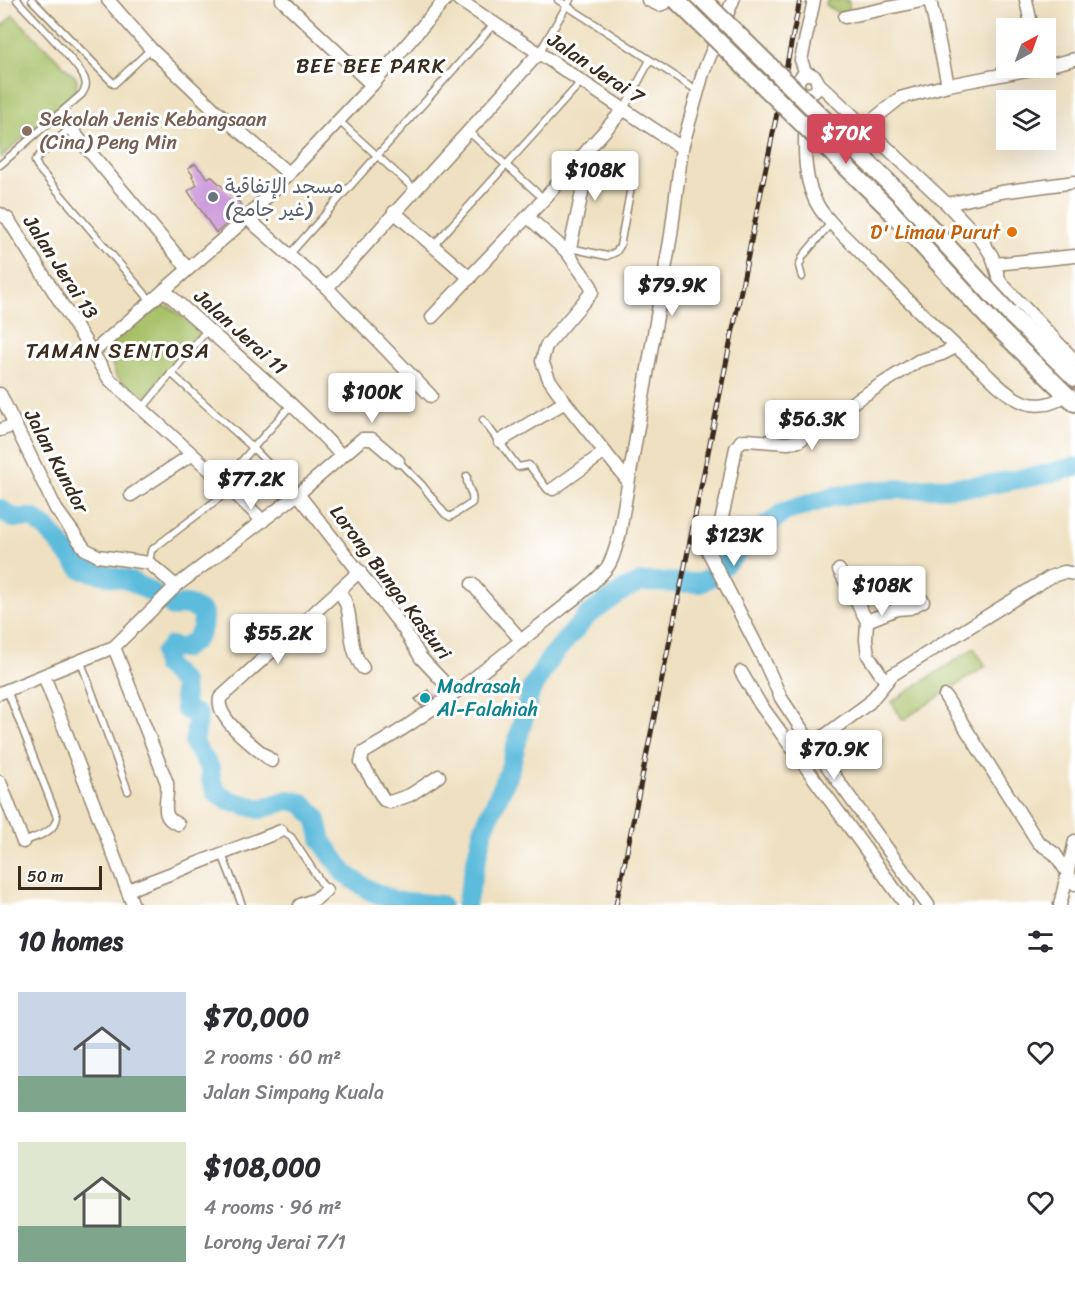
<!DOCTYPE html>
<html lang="en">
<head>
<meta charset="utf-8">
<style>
  body { margin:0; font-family:Sriracha,"Playpen Sans Arabic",sans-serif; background:#f7f7f7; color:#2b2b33; height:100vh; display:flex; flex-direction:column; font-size:22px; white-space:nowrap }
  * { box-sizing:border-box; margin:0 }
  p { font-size:20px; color:#7c7c81 }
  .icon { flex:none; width:33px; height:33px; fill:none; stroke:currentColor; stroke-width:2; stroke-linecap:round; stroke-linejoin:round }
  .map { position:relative; height:905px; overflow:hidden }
  .drawer { display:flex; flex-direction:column; background:#fff; flex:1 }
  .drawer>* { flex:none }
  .needle { width:39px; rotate:41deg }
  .tools { position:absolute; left:996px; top:18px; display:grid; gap:12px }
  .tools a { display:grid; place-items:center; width:60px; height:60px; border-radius:0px; background:#fff; box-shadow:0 6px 24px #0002; font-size:30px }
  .scale { position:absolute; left:18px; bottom:15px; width:84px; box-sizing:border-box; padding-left:6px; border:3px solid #3b2a1e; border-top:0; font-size:16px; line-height:21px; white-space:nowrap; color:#3b2a1e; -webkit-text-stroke:4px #fff; paint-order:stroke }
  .price { position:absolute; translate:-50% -51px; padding:0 14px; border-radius:6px; background:#fff; color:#222; font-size:20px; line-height:39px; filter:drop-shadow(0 2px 3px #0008) }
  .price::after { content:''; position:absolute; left:50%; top:36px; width:18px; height:14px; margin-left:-9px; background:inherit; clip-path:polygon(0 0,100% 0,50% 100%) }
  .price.current { background:#d1495b; color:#fff }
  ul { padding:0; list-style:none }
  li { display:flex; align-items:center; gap:18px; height:150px; padding:0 18px }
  li span { display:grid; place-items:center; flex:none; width:168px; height:120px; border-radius:0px; color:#555 }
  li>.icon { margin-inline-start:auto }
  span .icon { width:72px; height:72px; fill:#fffc; stroke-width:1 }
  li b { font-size:26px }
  h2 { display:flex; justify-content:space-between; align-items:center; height:72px; padding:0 18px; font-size:26px }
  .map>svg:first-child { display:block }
</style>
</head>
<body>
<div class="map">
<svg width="1075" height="905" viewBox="0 0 1075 905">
  <rect width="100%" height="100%" fill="#fff"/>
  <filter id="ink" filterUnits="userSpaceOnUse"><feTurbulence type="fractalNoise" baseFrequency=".0167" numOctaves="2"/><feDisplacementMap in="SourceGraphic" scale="12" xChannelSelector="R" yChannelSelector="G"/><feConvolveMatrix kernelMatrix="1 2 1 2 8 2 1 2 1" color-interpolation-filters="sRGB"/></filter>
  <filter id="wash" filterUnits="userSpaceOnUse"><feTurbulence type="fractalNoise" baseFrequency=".008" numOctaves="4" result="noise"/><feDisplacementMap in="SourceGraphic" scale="24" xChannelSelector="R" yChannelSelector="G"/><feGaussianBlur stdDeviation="1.35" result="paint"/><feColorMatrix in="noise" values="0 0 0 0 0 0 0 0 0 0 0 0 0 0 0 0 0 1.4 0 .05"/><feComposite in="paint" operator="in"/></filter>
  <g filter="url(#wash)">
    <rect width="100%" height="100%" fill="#efe0c1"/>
    <g fill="#a6bf65" stroke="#707442" stroke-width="1.5">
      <polygon points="827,0 848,0 850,11 839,14 826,5"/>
      <polygon points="13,15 77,79 76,91 0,158 0,28"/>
      <polygon points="156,305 170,307 200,332 143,400 116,376 107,348"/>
      <polygon points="974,648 986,666 903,720 891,702"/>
    </g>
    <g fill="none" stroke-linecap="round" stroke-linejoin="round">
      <g stroke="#5dbbdc" stroke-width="20">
        <polyline points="0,509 13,518 33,518 48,530 81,569 131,581 153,593"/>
        <path d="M173,607L187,604L203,613C204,631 198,641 182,649L171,646L164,654L165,665L183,683L185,709L198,715L194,744L210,768L211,780L217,793L228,800L260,809L289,800L302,803L316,817L322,841L345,874L369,890L395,901L441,905"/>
        <polyline points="466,905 483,830 508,775 531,690 551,657 588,615 625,589 642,582 700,583 713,576 759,531 784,512 831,497 882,490 981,486 1047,474 1075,467"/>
      </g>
    </g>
    <g id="blocks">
      <g fill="#cc99dc">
        <polygon points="195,164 208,178 211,176 240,203 241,212 216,233 188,191 197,185 192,177 193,175 188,169"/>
        <polygon points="429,690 434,697 421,706 415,699"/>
      </g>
    </g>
  </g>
  <g filter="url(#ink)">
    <use href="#blocks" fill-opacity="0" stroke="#958570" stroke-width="1.5"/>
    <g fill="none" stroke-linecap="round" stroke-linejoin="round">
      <defs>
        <g id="service">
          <polyline points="32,0 114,84 151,49"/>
          <polyline points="558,0 698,91"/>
          <polyline points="539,53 570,0"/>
          <polyline points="624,109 650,60"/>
          <polyline points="339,121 414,189"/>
          <polyline points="70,128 40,155 35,161 39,169 151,301"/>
          <polyline points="469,132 544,199"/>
          <path d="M0,165L82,94C85,89 87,86 85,80C82,67 29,14 17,0"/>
          <polyline points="433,246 581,82"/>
          <polyline points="570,248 607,256 616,252 620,246 633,176"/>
          <polyline points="289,255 494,24"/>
          <polyline points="802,277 799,266 803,256 831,223"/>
          <polyline points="171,373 253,448 298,494"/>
          <polyline points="142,409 207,330"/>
          <polyline points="483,420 518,467 529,465 548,490 553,490"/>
          <path d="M398,461L422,485L445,514L450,517L472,503C475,493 465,487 467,476"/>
          <polyline points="223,482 292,404"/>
          <polyline points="149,563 151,551 154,548 231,489"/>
          <polyline points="81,662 128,791"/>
          <path d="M7,690L57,817C55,833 37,836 23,842"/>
          <polyline points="281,831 291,837 326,890"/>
          <polyline points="222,854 242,905"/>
        </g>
        <g id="minor">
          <polyline points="108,0 151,49 216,111 289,174"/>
          <polyline points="282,0 372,85"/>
          <polyline points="459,0 682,148"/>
          <polyline points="648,0 659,5 674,0"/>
          <polyline points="930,0 948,85"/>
          <polyline points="1026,0 1032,28"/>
          <polyline points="845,17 926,0"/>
          <polyline points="1046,66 1075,59"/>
          <polyline points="806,74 801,60 814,0"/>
          <circle cx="808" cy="84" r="10"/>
          <polyline points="817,82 947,204 983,242 992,256 1000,282 1075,361"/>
          <path d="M806,99C806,134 799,178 820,209C824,215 830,221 835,227C883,274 929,324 980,368C991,378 1002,391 1015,398C1031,408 1052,407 1066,394"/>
          <polyline points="865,126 900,98 948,85 1037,68"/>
          <polyline points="70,128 188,269"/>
          <polyline points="947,204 1001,192 1075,182"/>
          <polyline points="394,212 470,278"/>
          <polyline points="0,214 8,219 109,379 223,482 263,521"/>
          <polyline points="528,217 567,252 591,286 592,292 546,346 542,361 549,379 565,402 628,481"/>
          <polyline points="247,218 327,288 431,396"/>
          <polyline points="567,252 570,248 588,165 585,154"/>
          <polyline points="995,264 1075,256"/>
          <polyline points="327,288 539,53"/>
          <path d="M164,290C223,345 287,395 341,455"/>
          <polyline points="432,317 544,199 624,109"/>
          <polyline points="93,352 247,218 372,85 445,0"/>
          <polyline points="0,394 56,509 85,549 98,556 149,563 176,586"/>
          <polyline points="0,430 15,425"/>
          <polyline points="500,441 565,402"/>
          <polyline points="553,489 605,452"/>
          <polyline points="298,494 403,628 421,658 454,693"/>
          <polyline points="131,495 191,455"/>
          <polyline points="839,570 867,621 866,640 868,655 886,682"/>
          <polyline points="472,584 522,641"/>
          <path d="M339,591C357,614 344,643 363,668"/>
          <polyline points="867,621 897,609 910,608 923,601"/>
          <path d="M114,647L167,783C169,800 158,817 178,824"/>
          <polyline points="741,672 760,704 906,905"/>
          <polyline points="44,676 133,905"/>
          <polyline points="0,693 114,647 176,586 298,494 362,439 372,439 398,461"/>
          <polyline points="945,696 1038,842 1055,854 1075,884"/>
          <polyline points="812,745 869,703 892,675 1050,577 1064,572 1075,574"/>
          <path d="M272,761C257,749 215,719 220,698L360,571"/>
          <path d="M439,776L410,795L390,802L384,800L361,762L363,753C425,718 483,672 538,627C560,609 586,592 605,570C613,562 615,548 619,537L671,235L682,148L703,73L733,0"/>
          <polyline points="0,782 23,842"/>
          <polyline points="128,890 281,831"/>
          <polyline points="300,905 316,899 326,890"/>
          <path d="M928,905L812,745L781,698L763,658L708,551C722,537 731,470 736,448L741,441L746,440L788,443L799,441L855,401L918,361L942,354L956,347"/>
          <polyline points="1060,905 1075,841"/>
        </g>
        <g id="secondary">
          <polyline points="1008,312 1075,378"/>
          <polyline points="994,324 1075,403"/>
        </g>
      </defs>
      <use href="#service" stroke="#958570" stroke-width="9"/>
      <use href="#minor" stroke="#958570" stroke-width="15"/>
      <use href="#secondary" stroke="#958570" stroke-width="20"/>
      <use href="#service" stroke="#fff" stroke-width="6"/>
      <use href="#minor" stroke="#fff" stroke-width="12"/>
      <use href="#secondary" stroke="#fff" stroke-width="16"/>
      <defs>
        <polyline id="rail" points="616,905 800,0"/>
      </defs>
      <use href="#rail" stroke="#3b2a1e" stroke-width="5"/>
      <use href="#rail" stroke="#fff" stroke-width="3" stroke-dasharray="9" stroke-linecap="butt"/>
      <defs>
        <g id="secondary-bridge">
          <polyline points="676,0 886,206 994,324"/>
          <polyline points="703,0 899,193 1008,312"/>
        </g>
      </defs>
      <use href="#secondary-bridge" stroke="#958570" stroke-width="20" stroke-linecap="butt"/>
      <use href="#secondary-bridge" stroke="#fff" stroke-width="16"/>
    </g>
  </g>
  <circle fill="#8d6e63" stroke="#fff" stroke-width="2" cx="27" cy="131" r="6"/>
  <circle fill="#6b7280" stroke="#fff" stroke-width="2" cx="213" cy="197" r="6"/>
  <circle fill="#e8710a" stroke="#fff" stroke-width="2" cx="1012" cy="232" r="6"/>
  <circle fill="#0f9aa8" stroke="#fff" stroke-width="2" cx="425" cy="698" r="6"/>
  <g text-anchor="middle" stroke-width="6" stroke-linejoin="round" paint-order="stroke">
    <g font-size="20" fill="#3b2a1e" stroke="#fff">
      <text transform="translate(596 68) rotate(34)" y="7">Jalan Jerai 7</text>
      <text transform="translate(61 267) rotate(57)" y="7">Jalan Jerai 13</text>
      <text transform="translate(241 332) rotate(42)" y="7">Jalan Jerai 11</text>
      <text transform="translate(57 461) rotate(62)" y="7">Jalan Kundor</text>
      <text transform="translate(391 582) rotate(53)" y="7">Lorong Bunga Kasturi</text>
    </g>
    <g font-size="20" fill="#785e54" stroke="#fff" text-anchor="start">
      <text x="39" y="126">Sekolah Jenis Kebangsaan<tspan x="39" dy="23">(Cina) Peng Min</tspan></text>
    </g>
    <g font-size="20" fill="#5b616d" stroke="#fff" text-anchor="start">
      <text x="225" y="193">مسجد الإتفاقية<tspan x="225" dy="23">(غير جامع)</tspan></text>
    </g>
    <g font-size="20" fill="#c56008" stroke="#fff" text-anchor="end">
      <text x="1000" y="239">D' Limau Purut</text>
    </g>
    <g font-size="20" fill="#0d838f" stroke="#fff" text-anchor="start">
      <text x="437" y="693">Madrasah<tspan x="437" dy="23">Al-Falahiah</tspan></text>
    </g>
    <g font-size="21" letter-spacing="1.5" fill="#3b2a1e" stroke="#fff">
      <text x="371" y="73">BEE BEE PARK</text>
      <text x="118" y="358">TAMAN SENTOSA</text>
    </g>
  </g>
</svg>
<div class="tools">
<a><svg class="needle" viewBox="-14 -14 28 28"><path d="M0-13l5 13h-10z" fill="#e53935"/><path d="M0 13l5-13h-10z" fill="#7c7c81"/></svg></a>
<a><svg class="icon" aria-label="layers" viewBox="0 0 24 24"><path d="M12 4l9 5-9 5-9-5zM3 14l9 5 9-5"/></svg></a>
</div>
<div class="scale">50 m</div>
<b class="price current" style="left:846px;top:165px">$70K</b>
<b class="price" style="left:595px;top:202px">$108K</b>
<b class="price" style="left:672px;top:317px">$79.9K</b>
<b class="price" style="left:372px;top:424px">$100K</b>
<b class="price" style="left:812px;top:451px">$56.3K</b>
<b class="price" style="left:251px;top:511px">$77.2K</b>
<b class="price" style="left:734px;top:567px">$123K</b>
<b class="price" style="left:882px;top:617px">$108K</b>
<b class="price" style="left:278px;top:665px">$55.2K</b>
<b class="price" style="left:834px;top:781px">$70.9K</b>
</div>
<section class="drawer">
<h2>10 homes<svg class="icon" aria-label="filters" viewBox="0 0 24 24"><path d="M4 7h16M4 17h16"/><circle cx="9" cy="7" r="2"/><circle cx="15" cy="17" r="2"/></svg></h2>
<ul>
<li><span style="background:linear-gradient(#c9d6e8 70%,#7fa58c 0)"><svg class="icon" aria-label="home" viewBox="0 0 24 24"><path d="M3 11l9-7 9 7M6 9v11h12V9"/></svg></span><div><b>$70,000</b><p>2 rooms · 60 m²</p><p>Jalan Simpang Kuala</p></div><svg class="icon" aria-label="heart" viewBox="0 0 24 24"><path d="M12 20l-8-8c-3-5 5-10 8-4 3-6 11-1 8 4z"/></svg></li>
<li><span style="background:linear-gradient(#dfe7d0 70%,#7fa58c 0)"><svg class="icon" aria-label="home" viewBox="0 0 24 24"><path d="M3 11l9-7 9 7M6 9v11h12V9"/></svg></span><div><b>$108,000</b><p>4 rooms · 96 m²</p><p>Lorong Jerai 7/1</p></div><svg class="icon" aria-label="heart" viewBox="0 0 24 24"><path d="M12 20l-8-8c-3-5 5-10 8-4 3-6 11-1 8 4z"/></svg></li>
</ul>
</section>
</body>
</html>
